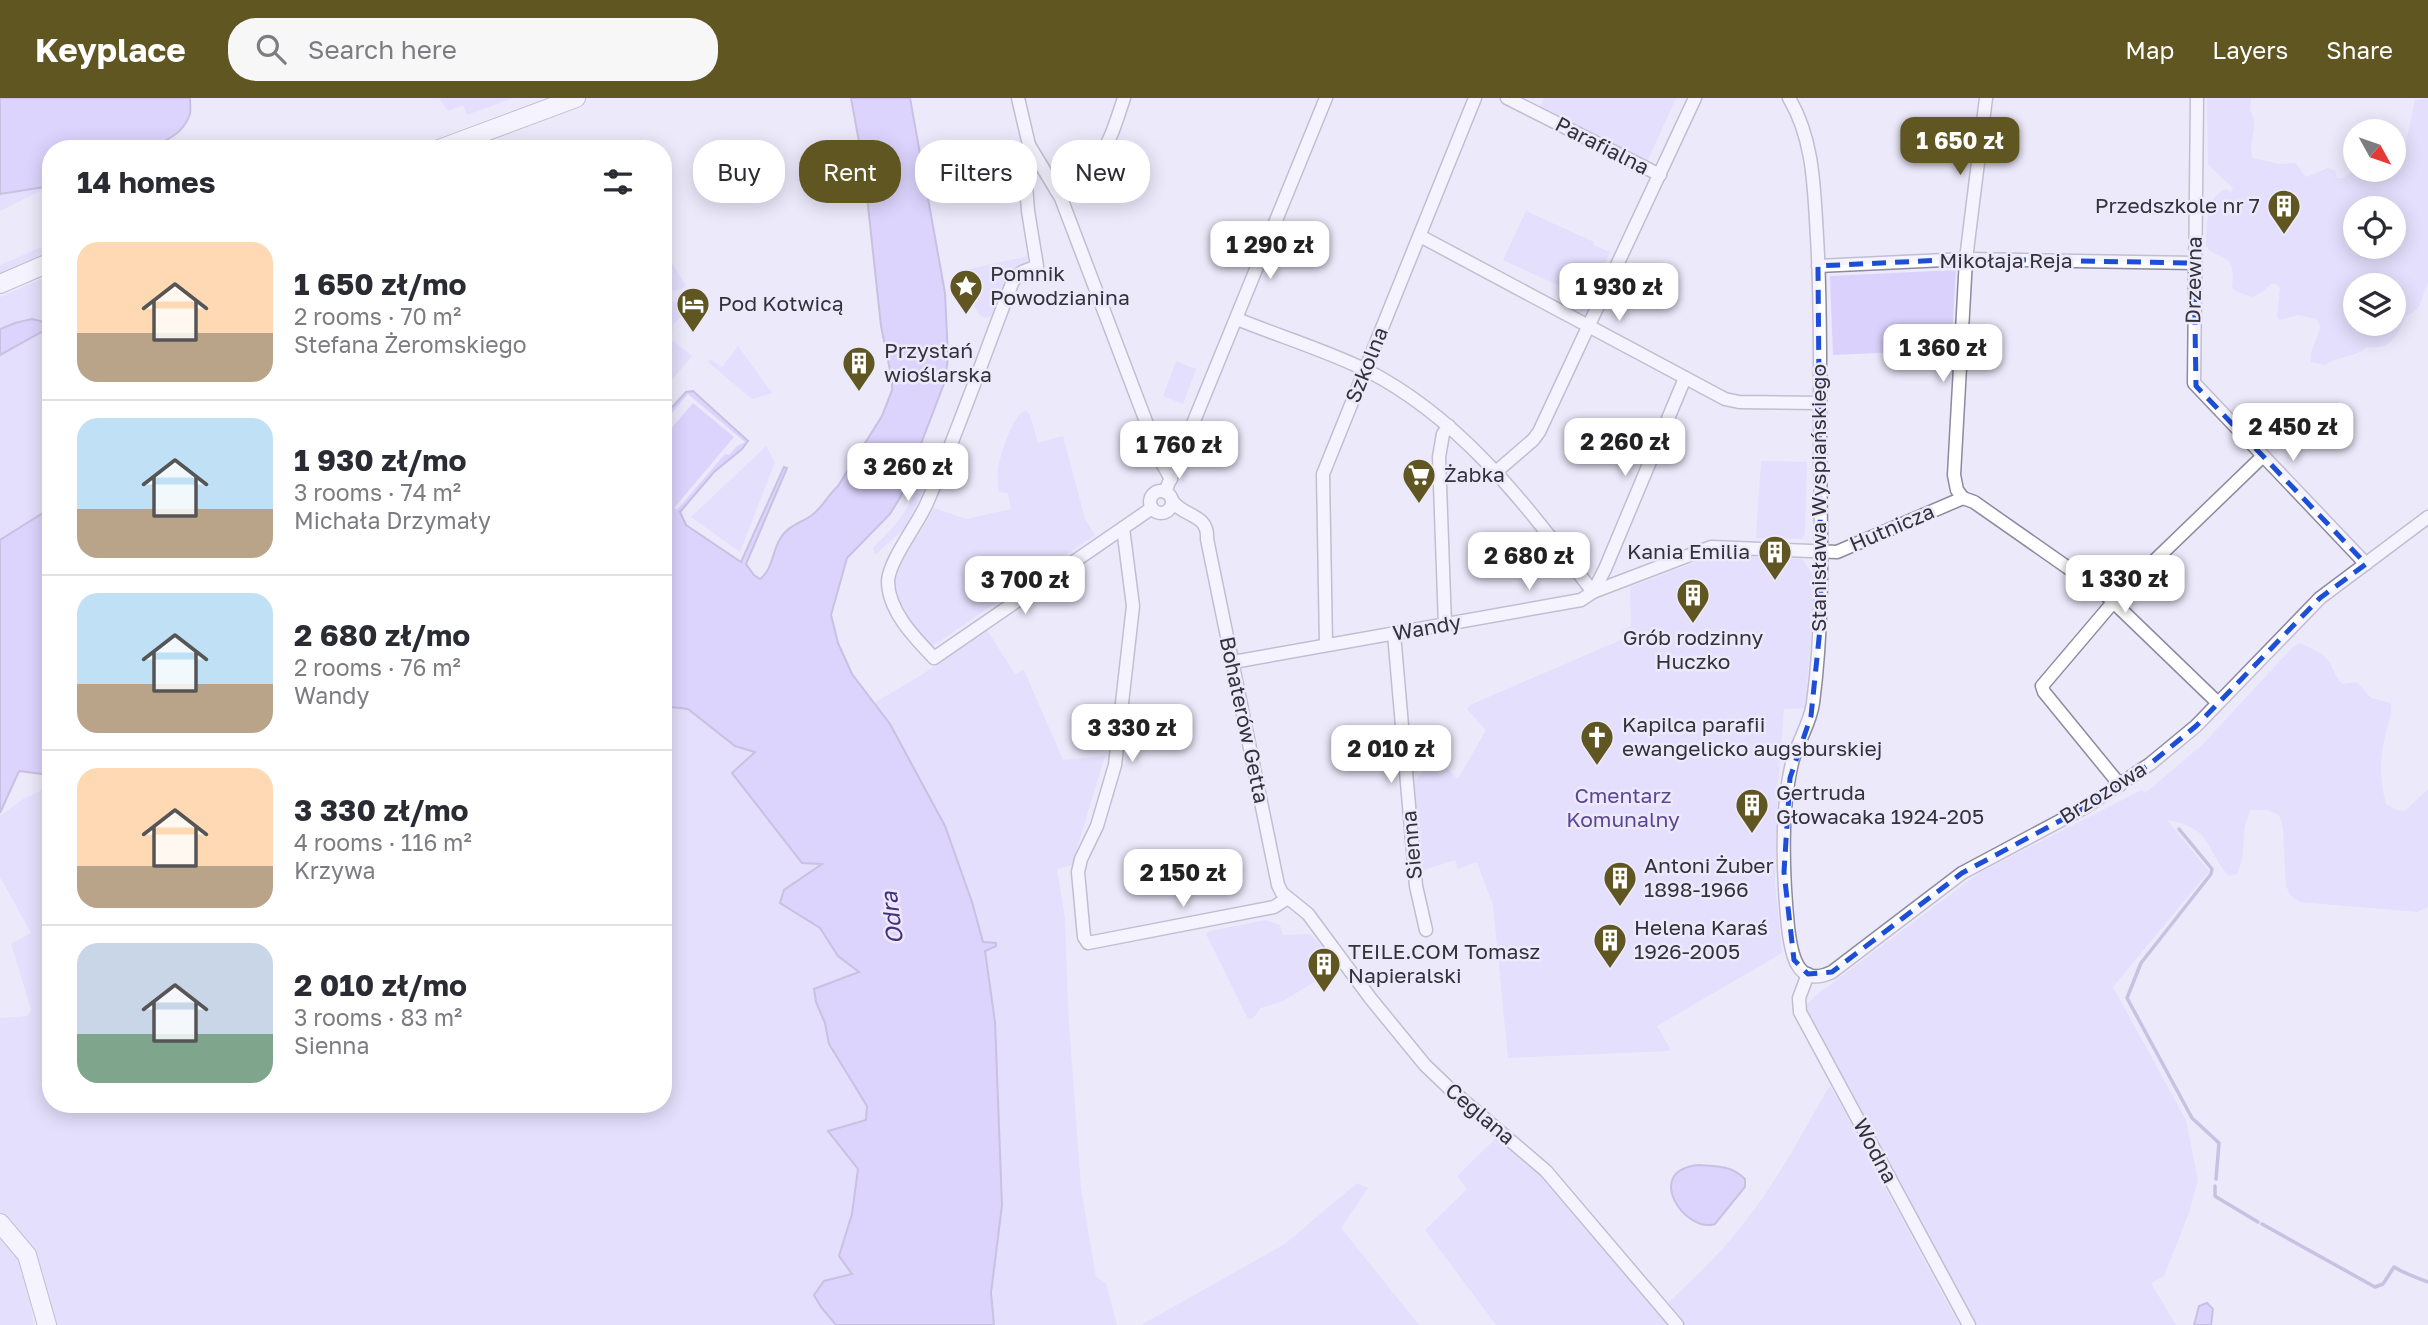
<!DOCTYPE html>
<html lang="en">
<head>
<meta charset="utf-8">
<style>
  body { margin:0; font-family:"Golos Text",sans-serif; background:#f7f7f7; color:#2b2b33; height:100vh; display:flex; flex-direction:column; font-size:26px; white-space:nowrap }
  * { box-sizing:border-box; margin:0 }
  p { font-size:23px; color:#7c7c81 }
  .icon { flex:none; width:38px; height:38px; fill:none; stroke:currentColor; stroke-width:2; stroke-linecap:round; stroke-linejoin:round }
  .map { position:relative; flex:1; overflow:hidden }
  .sheet { position:absolute; left:42px; top:42px; width:630px; height:973px; display:flex; flex-direction:column; background:#fff; border-radius:28px; box-shadow:0 4px 18px #0003 }
  .sheet>* { flex:none }
  .top-card { position:absolute; left:693px; top:42px; width:665px; height:63px; display:flex; gap:14px }
  .needle { width:46px; rotate:130deg }
  .buttons { position:absolute; left:2343px; top:21px; display:grid; gap:14px }
  .buttons a { display:grid; place-items:center; width:63px; height:63px; border-radius:50%; background:#fff; box-shadow:0 4px 18px #0003; font-size:35px }
  .price { position:absolute; translate:-50% -60px; padding:0 16px; border-radius:14px; background:#fff; color:#222; font-size:23px; line-height:46px; filter:drop-shadow(0 2px 4px #0008) }
  .price::after { content:''; position:absolute; left:50%; top:42px; width:21px; height:16px; margin-left:-10px; background:inherit; clip-path:polygon(0 0,100% 0,50% 100%) }
  .price.on { background:#605622; color:#fff }
  ul { padding:0; list-style:none }
  li { display:flex; align-items:center; gap:21px; height:175px; padding:0 35px }
  li+li { border-top:2px solid #e1e1e2 }
  li span { display:grid; place-items:center; flex:none; width:196px; height:140px; border-radius:21px; color:#555 }
  li>.icon { margin-inline-start:auto }
  span .icon { width:84px; height:84px; fill:#fffc; stroke-width:1 }
  li b { font-size:30px }
  h2 { display:flex; justify-content:space-between; align-items:center; height:84px; padding:0 35px; font-size:30px }
  .tag { padding:0 24px; border-radius:28px; background:#fff; box-shadow:0 4px 18px #0003; font-size:24px; line-height:63px }
  .tag.on { background:#605622; color:#fff }
  header { display:flex; align-items:center; gap:42px; box-sizing:border-box; height:98px; padding:0 35px; background:#605622; color:#fff }
  header strong { font-size:33px }
  nav { display:flex; gap:38px; margin-inline-start:auto; font-size:24px }
  .search { width:490px; height:63px; background:#f7f7f7; display:flex; align-items:center; gap:18px; box-sizing:border-box; padding:0 24px; border-radius:28px; color:#7c7c81; font-size:26px }
  .map>svg:first-child { display:block }
</style>
</head>
<body>
<header>
<strong>Keyplace</strong>
<div class="search"><svg class="icon" aria-label="search" viewBox="0 0 24 24"><circle cx="10" cy="10" r="6"/><path d="M15 15l6 6"/></svg>Search here</div>
<nav><a>Map</a><a>Layers</a><a>Share</a></nav>
</header>
<div class="map">
<svg width="2428" height="1227" viewBox="0 0 2428 1227">
  <rect width="100%" height="100%" fill="#ece9fb"/>
  <g fill="#dad2fc" fill-rule="evenodd">
    <polygon points="439,0 513,0 467,17 463,7 448,13"/>
    <polygon points="1544,0 1676,0 1647,64 1539,10"/>
    <path d="M2207,0H2251L2250,12C2261,29 2246,44 2253,60L2279,66L2295,65L2306,79L2328,70L2335,73L2337,80H2343L2352,74L2363,78L2370,72H2394V60L2403,58L2415,2L2428,0V185C2420,199 2424,212 2406,218C2396,239 2392,252 2366,249C2354,261 2339,257 2325,267L2311,264C2309,250 2318,242 2320,228L2316,221L2298,217L2279,222L2277,218L2280,190L2276,186H2270L2265,192L2253,199L2237,194L2232,190C2237,150 2219,166 2206,148C2207,130 2205,99 2226,91L2231,95L2233,90L2208,67ZM2394,110V149H2356V110ZM2356,187H2394V226H2356Z"/>
    <polygon points="50,88 0,113 0,96"/>
    <polygon points="1526,113 1594,144 1593,147 1610,154 1588,201 1503,162"/>
    <polygon points="51,145 51,157 0,181 0,167"/>
    <path d="M663,150L686,188C679,194 671,194 663,189Z"/>
    <path d="M1028,158L1030,159C1024,166 1016,172 1011,180C1004,190 1002,207 993,216C975,234 966,181 964,172Z"/>
    <polygon points="1956,172 1950,270 1901,267 1900,254 1833,257 1830,178"/>
    <polygon points="51,177 51,410 0,442 0,199"/>
    <polygon points="663,203 680,205 688,211 673,227 672,236 663,214"/>
    <polygon points="663,235 692,258 663,292"/>
    <polygon points="738,248 772,295 752,301 708,264 710,261 722,269"/>
    <polygon points="1176,263 1196,271 1183,306 1163,298"/>
    <path d="M1026,312L1030,317L1038,345L1063,338L1085,421L1095,437L930,550L904,519L894,491V471L911,441L921,433L934,410L966,421L1011,411L1008,395L999,394C998,387 997,379 998,371C1000,358 1013,315 1026,312Z"/>
    <polygon points="766,348 775,364 740,454 691,419"/>
    <path d="M930,359L935,361L917,406L904,431L875,457L873,450C905,419 915,400 930,359Z"/>
    <polygon points="1761,363 1807,364 1805,436 1802,441 1756,440"/>
    <polygon points="1714,457 1802,461 1816,482 1805,610 1784,611 1778,687 1775,785 1782,855 1657,928 1671,952 1667,953 1508,960 1493,807 1477,764 1458,771 1455,762 1424,772 1418,766 1412,688 1435,655 1456,680 1459,679 1486,632 1467,611 1470,607 1623,541 1620,533 1631,528 1630,489"/>
    <polygon points="987,532 1015,576 1024,572 1063,662 1105,658 1072,767 1057,771 1065,820 1068,911 1081,1090 1096,1179 1106,1185 1117,1227 994,1227 991,1195 1002,1107 995,924 985,853 996,848 983,845 972,804 890,626 874,605 920,578"/>
    <path d="M2299,545C2309,549 2324,555 2330,565C2334,573 2336,579 2342,586L2357,584L2371,600L2391,605C2392,618 2388,626 2385,639C2379,662 2380,683 2386,706L2397,712L2405,713L2428,691V809L2417,814L2300,804L2290,797L2286,788L2283,730L2279,717L2267,712H2251C2239,732 2248,755 2237,776L2229,778C2204,750 2213,730 2167,722L2209,773L2113,889L2186,1022L2198,1082L2189,1115L2164,1178L2151,1185L2176,1227H1977L1806,911L1807,906L1815,898L1979,775L2142,692L2145,695L2202,647L2292,550Z"/>
    <polygon points="663,608 688,611 707,627 756,654 733,675 823,766 784,792 820,830 838,858 859,874 816,904 825,925 829,946 867,1008 866,1022 843,1053 858,1071 852,1116 839,1158 852,1176 824,1183 821,1209 836,1227 52,1227 29,1148 0,1114 0,920 28,918 31,911 11,846 31,835 0,779 0,718 23,701 49,689 51,683 51,1006 663,1006"/>
    <polygon points="1266,822 1280,827 1283,837 1310,836 1324,851 1330,867 1324,878 1283,903 1261,910 1253,920 1248,921 1206,836 1210,833"/>
    <path d="M1830,987L1959,1227H1496L1425,1132L1467,1091L1457,1078L1497,1039L1501,1040L1542,1077L1652,1205L1651,1210H1658L1669,1204C1695,1179 1722,1154 1744,1125C1778,1082 1803,1034 1830,987Z"/>
    <polygon points="1357,1085 1368,1090 1341,1130 1419,1227 1141,1227 1285,1146"/>
    <polygon points="0,1137 20,1165 27,1182 34,1227 0,1227"/>
  </g>
  <g fill="#c8bafe" stroke="#9b91c3" stroke-width="2">
    <path d="M0,0H190C190,5 191,12 190,16C174,64 90,51 51,51V88L0,96Z"/>
    <path d="M851,0H910L945,195L948,259L945,283L901,398L890,416L847,460L831,517L838,545L852,576L890,626L945,728L972,804L983,844L996,845V848L985,853L995,924L1002,1107L991,1195L994,1227H836L821,1209L814,1197L824,1183L852,1176L839,1158L852,1116L858,1071L828,1033L866,1022L867,1008L829,946L825,925L816,904L814,891L859,874L838,858L820,830L780,805L784,792L822,766L802,765L732,675L755,654L735,648L688,611L663,608V319L686,294L693,293L748,343L742,351L714,374L680,414L686,427L741,464L784,369L787,370L746,466L754,477L760,481C773,471 772,454 780,441C787,428 801,425 812,417C823,409 828,397 838,388L882,318L892,292V282L881,228L864,71Z"/>
    <polygon points="32,221 44,224 45,232 0,257 0,231 15,225"/>
    <polygon points="51,410 51,677 19,673 0,715 0,442"/>
    <path d="M1699,1067C1717,1068 1732,1068 1745,1081V1089L1715,1126C1685,1136 1642,1072 1699,1067Z"/>
    <polygon points="2207,1205 2213,1211 2211,1227 2194,1227 2199,1208"/>
  </g>
  <polygon fill="#ece9fb" points="688,296 745,344 737,348 729,357 725,356 677,412 674,410 734,339 693,305 663,340 663,326"/>
  <g fill="none" stroke-linecap="round" stroke-linejoin="round">
    <g stroke="#9b91c3" stroke-width="3.5">
      <polyline points="2179,731 2212,771 2211,776 2141,865 2127,900 2192,1020 2219,1045 2216,1081"/>
      <polyline points="2215,1088 2215,1098 2218,1100 2258,1124"/>
      <path d="M2262,1126L2375,1189L2383,1186L2394,1169C2405,1176 2416,1179 2428,1184"/>
    </g>
    <defs>
      <g id="street">
        <polyline points="1018,0 1029,47 1061,100 1161,363 1171,381"/>
        <polyline points="1507,0 1660,77"/>
        <path d="M1789,0C1814,42 1814,91 1817,139C1821,204 1820,270 1820,335C1820,426 1825,514 1813,605C1810,627 1797,644 1792,665C1780,715 1783,778 1788,829C1791,854 1796,891 1832,874L1962,775L2084,710L2150,666L2196,628L2320,500L2428,419"/>
        <polyline points="2197,0 2194,285 2366,466"/>
        <path d="M1029,47L1026,87L1028,113L1037,168L1022,174L1013,183C984,257 958,334 926,407C917,427 889,463 888,483C888,513 915,540 934,560L1152,410"/>
        <path d="M1056,92C1105,60 1106,55 1124,0"/>
        <polyline points="1420,138 1725,301 1739,304 1820,305"/>
        <polyline points="1818,168 1966,161 2194,165"/>
        <path d="M1237,221C1279,238 1325,252 1366,272C1463,321 1528,410 1593,494L1605,471L1685,280"/>
        <polyline points="1497,373 1533,342 1539,334 1695,0"/>
        <circle cx="1161" cy="404" r="11"/>
        <polyline points="1165,394 1326,0"/>
        <polyline points="1963,400 1957,392 1954,377 1966,161 1986,0"/>
        <polyline points="1963,400 1974,404 2104,495 2218,605"/>
        <path d="M1172,402C1182,419 1209,415 1207,441L1278,787L1282,795L1308,816L1371,901L1425,967L1450,991L1546,1073L1677,1227"/>
        <polyline points="1123,430 1133,508 1115,667 1097,728 1081,761 1078,774 1084,839 1088,845 1274,809 1288,800"/>
        <polyline points="1445,527 1439,359 1443,336 1449,328"/>
        <polyline points="1394,536 1416,788 1426,832"/>
        <polyline points="1326,547 1323,376 1475,0"/>
        <polyline points="1233,564 1581,502 1593,494 1711,449 1837,454 1963,400"/>
        <polyline points="2120,687 2044,594 2042,588 2121,495 2263,358"/>
        <polyline points="1808,876 1799,900 1800,914 1969,1227"/>
      </g>
      <g id="secondary">
        <polyline points="439,51 576,0"/>
        <polyline points="0,186 51,164"/>
        <polyline points="0,1125 27,1157 47,1227"/>
      </g>
    </defs>
    <use href="#street" stroke="#8d8a9f" stroke-width="15"/>
    <use href="#secondary" stroke="#8d8a9f" stroke-width="20"/>
    <use href="#street" stroke="#fff" stroke-width="12"/>
    <use href="#secondary" stroke="#fff" stroke-width="18"/>
  </g>
  <path d="M0 0H2428V1227H0ZM1966,161L2194,165L2196,288L2366,466L2320,500L2196,628L2150,666L2084,710L1962,775L1832,874L1808,876L1794,862L1784,774L1790,680L1811,618L1821,521L1818,168Z" fill="#ece9fb" fill-opacity=".55" fill-rule="evenodd"/>
  <path fill="none" stroke="#1d4ed8" stroke-width="5" stroke-dasharray="14 9" stroke-linejoin="round" d="M1966,161L2194,165L2196,288L2366,466L2320,500L2196,628L2150,666L2084,710L1962,775L1832,874L1808,876L1794,862L1784,774L1790,680L1811,618L1821,521L1818,168Z"/>
  <defs>
    <symbol id="building-pin" viewBox="-11 -11 22 30"><path d="M0 17L-7.5 6A9.5 9.5 0 1 1 7.5 6Z" fill="#605622" stroke="#ece9fb"/><path d="M-4-6H4V6H1V3H-1V6H-4ZM-2.5-4.3h1.7v1.8h-1.7ZM.8-4.3h1.7v1.8H.8ZM-2.5-1h1.7V.8h-1.7ZM.8-1h1.7V.8H.8Z" fill="#fff"/></symbol>
    <symbol id="sight-pin" viewBox="-11 -11 22 30"><path d="M0 17L-7.5 6A9.5 9.5 0 1 1 7.5 6Z" fill="#605622" stroke="#ece9fb"/><path d="M0-6L1.8-2.2L6-1.7L2.9 1.2L3.7 5.4L0 3.3L-3.7 5.4L-2.9 1.2L-6-1.7L-1.8-2.2Z" fill="#fff"/></symbol>
    <symbol id="hotel-pin" viewBox="-11 -11 22 30"><path d="M0 17L-7.5 6A9.5 9.5 0 1 1 7.5 6Z" fill="#605622" stroke="#ece9fb"/><path d="M-6-4.5h1.5V1H6V5H4.5V3h-9V5H-6ZM-4 0a1.8 1.8 0 1 1 3.6 0ZM.5 0V-2.5h3Q6-2.5 6 0Z" fill="#fff"/></symbol>
    <symbol id="supermarket-pin" viewBox="-11 -11 22 30"><path d="M0 17L-7.5 6A9.5 9.5 0 1 1 7.5 6Z" fill="#605622" stroke="#ece9fb"/><path d="M-6-5.5h2.5l.6 2H6L4.5 2H-2.5L-4.4-4H-6ZM-1.5 3.2a1.3 1.3 0 1 0 .1 0ZM3 3.2a1.3 1.3 0 1 0 .1 0Z" fill="#fff"/></symbol>
    <symbol id="church-pin" viewBox="-11 -11 22 30"><path d="M0 17L-7.5 6A9.5 9.5 0 1 1 7.5 6Z" fill="#605622" stroke="#ece9fb"/><path d="M-1.2-6h2.4v3.5h3.3v2.4h-3.3V6h-2.4V-.1h-3.3v-2.4h3.3Z" fill="#fff"/></symbol>
  </defs>
  <g fill-rule="evenodd">
    <use href="#building-pin" x="2265" y="89" width="38" height="52"/>
    <use href="#sight-pin" x="947" y="169" width="38" height="52"/>
    <use href="#hotel-pin" x="674" y="187" width="38" height="52"/>
    <use href="#building-pin" x="840" y="246" width="38" height="52"/>
    <use href="#supermarket-pin" x="1400" y="358" width="38" height="52"/>
    <use href="#building-pin" x="1756" y="435" width="38" height="52"/>
    <use href="#building-pin" x="1674" y="478" width="38" height="52"/>
    <use href="#church-pin" x="1578" y="620" width="38" height="52"/>
    <use href="#building-pin" x="1733" y="688" width="38" height="52"/>
    <use href="#building-pin" x="1601" y="761" width="38" height="52"/>
    <use href="#building-pin" x="1591" y="823" width="38" height="52"/>
    <use href="#building-pin" x="1305" y="847" width="38" height="52"/>
  </g>
  <g text-anchor="middle" stroke-width="5" stroke-linejoin="round" paint-order="stroke">
    <g font-size="21" fill="#33313a" stroke="#ece9fb">
      <text transform="translate(1602 48) rotate(27)" y="7">Parafialna</text>
      <text x="2006" y="170">Mikołaja Reja</text>
      <text transform="translate(2194 182) rotate(-89)" y="7">Drzewna</text>
      <text transform="translate(1367 267) rotate(-68)" y="7">Szkolna</text>
      <text transform="translate(1819 400) rotate(-90)" y="7">Stanisława Wyspiańskiego</text>
      <text transform="translate(1892 430) rotate(-23)" y="7">Hutnicza</text>
      <text transform="translate(1427 530) rotate(-10)" y="7">Wandy</text>
      <text transform="translate(1244 622) rotate(78)" y="7">Bohaterów Getta</text>
      <text transform="translate(2103 695) rotate(-32)" y="7">Brzozowa</text>
      <text transform="translate(1412 747) rotate(-95)" y="7">Sienna</text>
      <text transform="translate(1480 1016) rotate(40)" y="7">Ceglana</text>
      <text transform="translate(1875 1053) rotate(62)" y="7">Wodna</text>
    </g>
    <g font-size="21" fill="#33313a" stroke="#ece9fb" text-anchor="start">
      <text x="2260" y="115" text-anchor="end">Przedszkole nr 7</text>
      <text x="990" y="183">Pomnik<tspan x="990" dy="24">Powodzianina</tspan></text>
      <text x="718" y="213">Pod Kotwicą</text>
      <text x="884" y="260">Przystań<tspan x="884" dy="24">wioślarska</tspan></text>
      <text x="1444" y="384">Żabka</text>
      <text x="1750" y="461" text-anchor="end">Kania Emilia</text>
      <text x="1693" y="547" text-anchor="middle">Grób rodzinny<tspan x="1693" dy="24">Huczko</tspan></text>
      <text x="1622" y="634">Kapilca parafii<tspan x="1622" dy="24">ewangelicko augsburskiej</tspan></text>
      <text x="1776" y="702">Gertruda<tspan x="1776" dy="24">Głowacaka 1924-205</tspan></text>
      <text x="1644" y="775">Antoni Żuber<tspan x="1644" dy="24">1898-1966</tspan></text>
      <text x="1634" y="837">Helena Karaś<tspan x="1634" dy="24">1926-2005</tspan></text>
      <text x="1348" y="861">TEILE.COM Tomasz<tspan x="1348" dy="24">Napieralski</tspan></text>
    </g>
    <g font-size="21" fill="#5c4696" stroke="#ece9fb">
      <text x="1623" y="705">Cmentarz<tspan x="1623" dy="24">Komunalny</tspan></text>
    </g>
    <g font-size="23" font-style="italic" fill="#472f7d" stroke="#ece9fb">
      <text transform="translate(892 820) rotate(-97)" y="8">Odra</text>
    </g>
  </g>
</svg>
<div class="buttons">
<a><svg class="needle" viewBox="-14 -14 28 28"><path d="M0-13l5 13h-10z" fill="#e53935"/><path d="M0 13l5-13h-10z" fill="#7c7c81"/></svg></a>
<a><svg class="icon" aria-label="locate" viewBox="0 0 24 24"><circle cx="12" cy="12" r="6"/><path d="M12 2v4M12 18v4M2 12h4M18 12h4"/></svg></a>
<a><svg class="icon" aria-label="layers" viewBox="0 0 24 24"><path d="M12 4l9 5-9 5-9-5zM3 14l9 5 9-5"/></svg></a>
</div>
<b class="price on" style="left:1960px;top:79px">1 650 zł</b>
<b class="price" style="left:1270px;top:183px">1 290 zł</b>
<b class="price" style="left:1619px;top:225px">1 930 zł</b>
<b class="price" style="left:1943px;top:286px">1 360 zł</b>
<b class="price" style="left:2293px;top:365px">2 450 zł</b>
<b class="price" style="left:1625px;top:380px">2 260 zł</b>
<b class="price" style="left:1179px;top:383px">1 760 zł</b>
<b class="price" style="left:908px;top:405px">3 260 zł</b>
<b class="price" style="left:1529px;top:494px">2 680 zł</b>
<b class="price" style="left:2125px;top:517px">1 330 zł</b>
<b class="price" style="left:1025px;top:518px">3 700 zł</b>
<b class="price" style="left:1132px;top:666px">3 330 zł</b>
<b class="price" style="left:1391px;top:687px">2 010 zł</b>
<b class="price" style="left:1183px;top:811px">2 150 zł</b>
<div class="top-card">
<a class="tag">Buy</a>
<a class="tag on">Rent</a>
<a class="tag">Filters</a>
<a class="tag">New</a>
</div>
<section class="sheet">
<h2>14 homes<svg class="icon" aria-label="filters" viewBox="0 0 24 24"><path d="M4 7h16M4 17h16"/><circle cx="9" cy="7" r="2"/><circle cx="15" cy="17" r="2"/></svg></h2>
<ul>
<li><span style="background:linear-gradient(#ffd9b3 65%,#b9a48a 0)"><svg class="icon" aria-label="home" viewBox="0 0 24 24"><path d="M3 11l9-7 9 7M6 9v11h12V9"/></svg></span><div><b>1 650 zł/mo</b><p>2 rooms · 70 m²</p><p>Stefana Żeromskiego</p></div></li>
<li><span style="background:linear-gradient(#bfe0f5 65%,#b9a48a 0)"><svg class="icon" aria-label="home" viewBox="0 0 24 24"><path d="M3 11l9-7 9 7M6 9v11h12V9"/></svg></span><div><b>1 930 zł/mo</b><p>3 rooms · 74 m²</p><p>Michała Drzymały</p></div></li>
<li><span style="background:linear-gradient(#bfe0f5 65%,#b9a48a 0)"><svg class="icon" aria-label="home" viewBox="0 0 24 24"><path d="M3 11l9-7 9 7M6 9v11h12V9"/></svg></span><div><b>2 680 zł/mo</b><p>2 rooms · 76 m²</p><p>Wandy</p></div></li>
<li><span style="background:linear-gradient(#ffd9b3 70%,#b9a48a 0)"><svg class="icon" aria-label="home" viewBox="0 0 24 24"><path d="M3 11l9-7 9 7M6 9v11h12V9"/></svg></span><div><b>3 330 zł/mo</b><p>4 rooms · 116 m²</p><p>Krzywa</p></div></li>
<li><span style="background:linear-gradient(#c9d6e8 65%,#7fa58c 0)"><svg class="icon" aria-label="home" viewBox="0 0 24 24"><path d="M3 11l9-7 9 7M6 9v11h12V9"/></svg></span><div><b>2 010 zł/mo</b><p>3 rooms · 83 m²</p><p>Sienna</p></div></li>
</ul>
</section>
</div>
</body>
</html>
